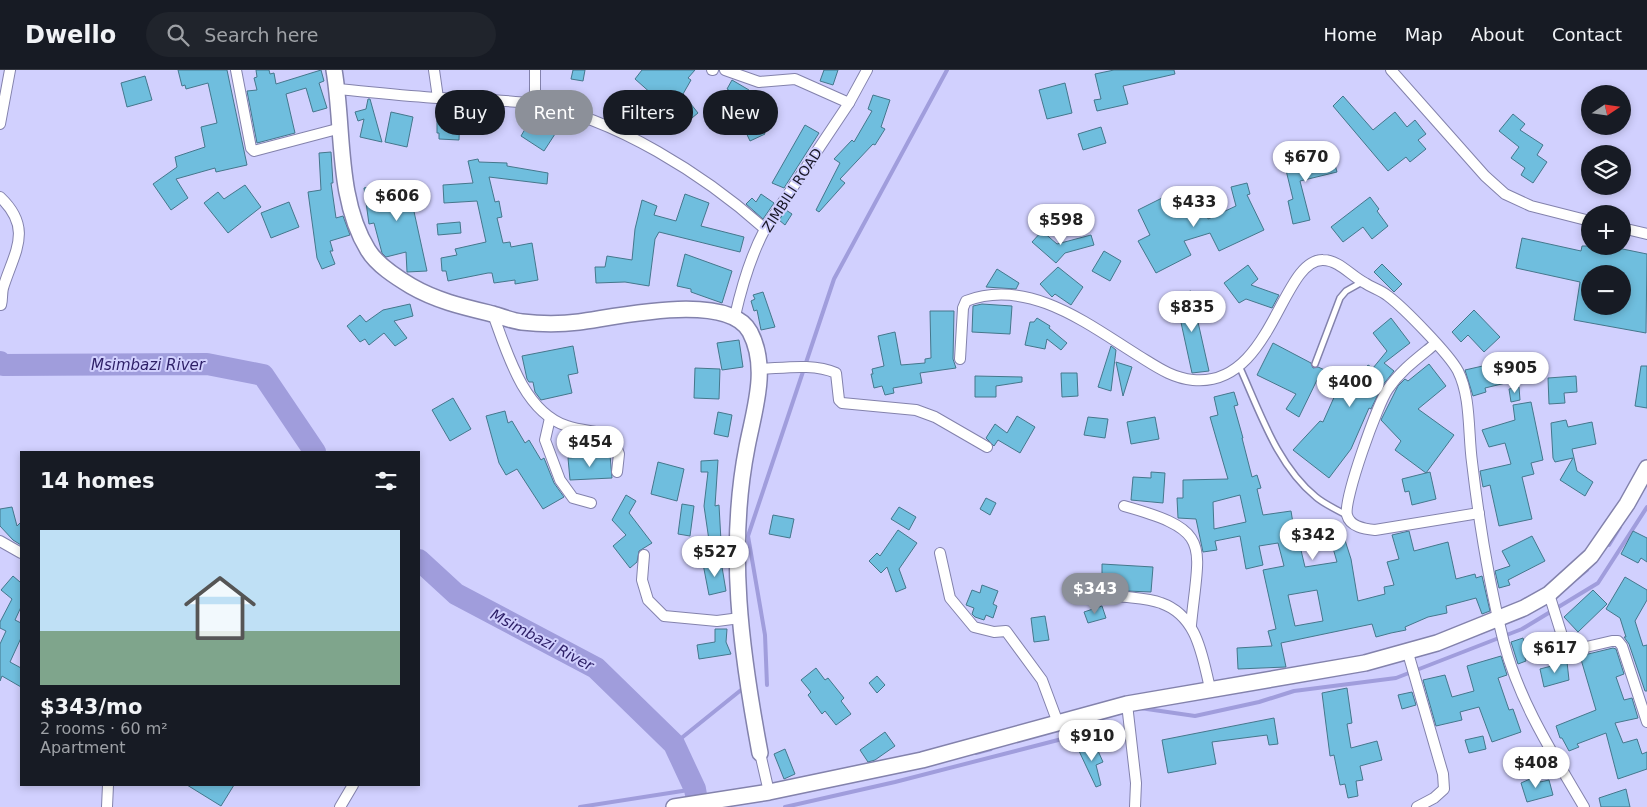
<!DOCTYPE html>
<html lang="en">
<head>
<meta charset="utf-8">
<style>
  body { margin:0; font-family:"DejaVu Sans",sans-serif; background:#20242c; color:#f1f3f6; height:100vh; display:flex; flex-direction:column; font-size:19px; white-space:nowrap }
  * { box-sizing:border-box; margin:0 }
  p { font-size:16px; color:#9ea1a6 }
  .icon { flex:none; width:28px; height:28px; fill:none; stroke:currentColor; stroke-width:2; stroke-linecap:round; stroke-linejoin:round }
  .map { position:relative; flex:1; overflow:hidden }
  .panel { position:absolute; left:20px; top:381px; width:400px; height:335px; display:flex; flex-direction:column; background:#171b24; border-radius:0px; box-shadow:0 2px 8px #0003 }
  .panel>* { flex:none }
  .banner { position:absolute; left:435px; top:20px; width:475px; height:45px; display:flex; gap:10px }
  .needle { width:32px; rotate:77deg }
  .fabs { position:absolute; left:1581px; top:15px; display:grid; gap:10px }
  .fabs a { display:grid; place-items:center; width:50px; height:50px; border-radius:50%; background:#171b24; box-shadow:0 2px 8px #0003; font-size:25px }
  .price { position:absolute; translate:-50% -42px; padding:0 11px; border-radius:18px; background:#fff; color:#222; font-size:16px; line-height:32px; filter:drop-shadow(0 1px 2px #0008) }
  .price::after { content:''; position:absolute; left:50%; top:30px; width:15px; height:11px; margin-left:-8px; background:inherit; clip-path:polygon(0 0,100% 0,50% 100%) }
  .price.current { background:#8c9099; color:#fff }
  ul { padding:0; list-style:none }
  li { display:grid; align-content:center; gap:10px; height:265px; padding:0 20px }
  li span { display:grid; place-items:center; height:155px; border-radius:0px; color:#555 }
  li>.icon { margin-inline-start:auto }
  span .icon { width:90px; height:90px; fill:#fffc; stroke-width:1 }
  li b { font-size:21px }
  h2 { display:flex; justify-content:space-between; align-items:center; height:60px; padding:0 20px; font-size:21px }
  .chip { padding:0 18px; border-radius:22px; background:#171b24; box-shadow:0 2px 8px #0003; font-size:18px; line-height:45px }
  .chip.current { background:#8c9099; color:#fff }
  header { display:flex; align-items:center; gap:30px; box-sizing:border-box; height:70px; padding:0 25px; background:#171b24; border-bottom:1px solid #363941 }
  header strong { font-size:24px }
  nav { display:flex; gap:28px; margin-inline-start:auto; font-size:18px }
  .search { width:350px; height:45px; background:#20242c; display:flex; align-items:center; gap:12px; box-sizing:border-box; padding:0 18px; border-radius:28px; color:#9ea1a6; font-size:19px }
  .map>svg:first-child { display:block }
</style>
</head>
<body>
<header>
<strong>Dwello</strong>
<div class="search"><svg class="icon" aria-label="search" viewBox="0 0 24 24"><circle cx="10" cy="10" r="6"/><path d="M15 15l6 6"/></svg>Search here</div>
<nav><a>Home</a><a>Map</a><a>About</a><a>Contact</a></nav>
</header>
<div class="map">
<svg width="1647" height="737" viewBox="0 0 1647 737">
  <rect width="100%" height="100%" fill="#d1d0fe"/>
  <g fill="none" stroke-linecap="round" stroke-linejoin="round">
    <g stroke="#a09ddc" stroke-width="4">
      <polyline points="1609,475 1620,457"/>
      <polyline points="1577,508 1587,500"/>
      <polyline points="767,615 765,565 748,466 834,209 947,0"/>
      <polyline points="1140,638 1195,646 1259,632 1294,621 1396,608 1522,559 1598,513 1647,437"/>
      <polyline points="674,674 741,620"/>
      <polyline points="976,683 991,679"/>
      <polyline points="580,737 695,719"/>
      <polyline points="785,737 895,712 1062,669 1103,647"/>
    </g>
    <g stroke="#a09ddc" stroke-width="22">
      <polyline points="0,292 3,295 207,294 263,305 315,382"/>
      <polyline points="419,490 456,524 596,598 674,674 695,719 698,737"/>
    </g>
  </g>
  <g fill="#6fbede" stroke="#45778c" fill-rule="evenodd">
    <polygon points="178,0 227,0 247,95 216,102 215,98 176,109 188,128 171,140 153,114 177,97 175,87 205,77 201,57 217,53 208,13 186,19 185,15 182,16"/>
    <polygon points="256,0 269,0 270,4 274,3 276,14 321,0 324,11 319,13 327,38 313,42 306,18 286,24 295,63 257,73 247,21 257,20 254,8 257,7"/>
    <polygon points="573,0 585,0 583,11 571,9"/>
    <polygon points="642,0 695,0 688,8 691,10 683,24 698,43 681,57 662,33 635,9"/>
    <polygon points="824,0 838,0 833,15 820,11"/>
    <polygon points="1114,0 1174,0 1175,4 1123,16 1128,34 1097,41 1094,30 1101,29 1095,4"/>
    <polygon points="145,6 152,30 127,37 121,13"/>
    <polygon points="732,10 749,20 743,29 727,19"/>
    <polygon points="1065,13 1072,43 1047,49 1039,20"/>
    <polygon points="873,25 890,30 881,57 885,59 875,75 873,74 840,109 845,113 819,142 816,140 840,93 834,89 852,70 854,72 872,41 868,39"/>
    <polygon points="1343,26 1373,60 1395,42 1407,57 1415,50 1426,64 1418,70 1426,79 1410,92 1406,87 1388,101 1333,36"/>
    <polygon points="368,29 370,29 382,72 360,67 364,49 358,51 355,42 366,39"/>
    <polygon points="751,34 765,64 750,71 736,41"/>
    <polygon points="437,39 460,39 459,70 439,69 439,63 437,63"/>
    <polygon points="391,42 413,47 407,77 385,72"/>
    <polygon points="1513,44 1525,54 1520,60 1543,75 1537,85 1547,92 1533,113 1521,105 1525,98 1511,88 1519,77 1499,61"/>
    <polygon points="531,49 555,64 544,81 521,66"/>
    <polygon points="805,55 819,63 784,118 772,113"/>
    <polygon points="1101,57 1106,73 1083,80 1078,64"/>
    <polygon points="331,82 333,113 331,113 336,148 343,146 350,165 330,171 333,181 330,181 335,194 322,199 317,188 308,122 321,120 319,83"/>
    <polygon points="1332,84 1337,102 1300,111 1310,150 1293,154 1288,131 1293,129 1285,96"/>
    <polygon points="478,89 479,92 507,93 507,96 548,103 547,114 489,107 495,132 499,131 502,147 497,148 503,173 510,172 511,177 532,173 538,210 515,214 515,210 494,213 492,203 488,203 448,211 446,201 442,201 441,188 457,185 455,179 486,172 477,131 444,133 443,115 473,113 468,91"/>
    <polygon points="389,113 426,123 422,139 413,137 427,201 407,202 406,182 386,187 382,183 374,153 369,154 364,118"/>
    <polygon points="1247,113 1250,124 1247,125 1264,160 1219,181 1210,163 1184,171 1191,185 1156,203 1138,171 1150,165 1138,140 1172,123 1183,146 1205,139 1208,149 1236,136 1231,117"/>
    <polygon points="245,115 261,137 228,163 204,133 218,122 224,129"/>
    <polygon points="685,124 709,133 701,156 744,167 740,182 659,162 655,169 649,216 625,212 596,213 595,197 605,197 607,186 632,190 635,159 642,130 657,136 654,145 676,151"/>
    <polygon points="761,124 774,133 763,149 746,134 752,128 756,132"/>
    <polygon points="1370,127 1379,139 1377,141 1388,156 1372,169 1363,157 1343,172 1331,157"/>
    <polygon points="289,132 299,157 271,168 261,143"/>
    <polygon points="786,140 792,144 785,155 779,150"/>
    <polygon points="460,152 461,163 438,165 437,154"/>
    <polygon points="1042,161 1057,174 1091,165 1094,175 1065,183 1056,193 1032,172"/>
    <path d="M1522,168L1581,181L1582,176H1608L1647,184L1646,263L1574,250L1580,212L1516,198ZM1590,204H1622V236H1590Z"/>
    <polygon points="1104,181 1121,191 1110,211 1092,201"/>
    <polygon points="685,184 732,201 722,233 691,222 691,219 677,216"/>
    <polygon points="1382,194 1402,214 1394,222 1374,202"/>
    <polygon points="1248,195 1258,209 1251,215 1279,225 1272,238 1246,229 1239,233 1224,213"/>
    <polygon points="1058,197 1083,217 1071,235 1055,224 1052,227 1040,214"/>
    <polygon points="997,199 1019,213 1016,219 986,217"/>
    <polygon points="1191,221 1209,301 1192,303 1175,225"/>
    <polygon points="763,222 775,257 761,260 757,240 754,241 751,231 755,229 753,225"/>
    <polygon points="410,234 413,246 394,251 407,268 395,276 384,263 369,275 365,269 360,272 347,256 360,245 366,252 383,240"/>
    <polygon points="982,234 1012,236 1010,264 972,262 973,236"/>
    <polygon points="1474,240 1500,267 1484,282 1468,265 1461,272 1452,262"/>
    <polygon points="930,241 954,241 953,289 956,298 920,303 922,313 893,318 894,323 885,325 882,316 874,318 871,304 873,304 872,299 884,296 878,266 895,262 901,295 925,293 925,289 931,288"/>
    <polygon points="1037,248 1050,256 1049,258 1067,273 1061,280 1047,269 1045,279 1025,275 1030,252 1034,252"/>
    <polygon points="1391,248 1410,273 1384,293 1394,301 1382,316 1371,339 1369,338 1351,379 1329,408 1293,380 1320,351 1323,352 1340,314 1351,319 1368,295 1373,298 1387,281 1373,263"/>
    <polygon points="739,270 743,297 722,300 717,273"/>
    <polygon points="1273,273 1311,293 1313,298 1318,297 1327,301 1321,312 1317,310 1299,347 1286,339 1296,324 1257,305"/>
    <polygon points="573,276 578,303 568,305 572,323 541,330 535,322 533,312 529,312 527,309 522,286"/>
    <polygon points="1111,276 1116,280 1111,321 1098,317"/>
    <polygon points="1509,290 1514,311 1485,318 1486,322 1473,326 1465,300"/>
    <polygon points="1116,292 1132,297 1123,326"/>
    <polygon points="1429,294 1446,316 1418,339 1454,365 1426,403 1395,380 1401,371 1381,350 1398,316 1405,309 1408,311"/>
    <polygon points="1641,296 1647,296 1647,338 1635,336"/>
    <polygon points="695,298 720,299 719,329 694,328"/>
    <polygon points="1061,303 1077,303 1078,326 1062,327"/>
    <polygon points="975,306 1022,307 1022,312 996,316 996,327 975,327"/>
    <polygon points="1576,306 1577,322 1564,323 1565,333 1549,334 1548,308"/>
    <polygon points="1519,317 1520,330 1511,332 1509,319"/>
    <path d="M1234,322L1238,335L1234,336L1243,368H1242L1252,407L1257,405L1261,418L1257,419L1263,445L1291,441L1297,477L1300,476L1305,497L1337,492L1330,468L1343,464L1351,489L1358,531L1385,524L1384,517L1394,515L1387,492L1399,489L1392,465L1409,461L1414,481L1448,472L1456,509L1475,504L1476,508L1482,506L1490,541L1482,544L1476,528L1446,536L1447,543L1428,547L1405,557L1406,560L1391,563L1376,567L1372,554L1281,573L1286,597L1238,599L1237,578L1272,576L1268,561L1276,559L1263,500L1284,496L1278,473L1259,476L1263,495L1246,499L1240,466L1215,471L1217,480L1203,482L1196,449L1178,448L1177,428H1183V410L1228,409L1210,347L1218,345L1214,327ZM1240,425L1246,452L1214,459L1213,432ZM1317,520L1323,551L1295,556L1288,525Z"/>
    <polygon points="453,328 471,359 450,371 432,340"/>
    <polygon points="1531,332 1543,390 1531,393 1534,404 1522,407 1532,449 1499,456 1490,415 1483,417 1480,401 1511,394 1505,373 1489,377 1482,360 1515,350 1513,335"/>
    <polygon points="505,341 508,353 512,351 525,373 529,370 541,390 544,388 554,413 564,427 543,439 517,399 506,405 499,393 486,346"/>
    <polygon points="718,342 732,345 728,367 714,364"/>
    <polygon points="1017,346 1035,357 1020,383 998,370 994,376 986,368 995,354 1007,363"/>
    <polygon points="1088,347 1108,349 1105,368 1084,365"/>
    <polygon points="1155,347 1159,369 1131,374 1127,352"/>
    <polygon points="1566,350 1568,357 1592,352 1596,374 1572,379 1577,401 1593,412 1585,426 1560,410 1573,388 1555,392 1553,388 1551,353"/>
    <polygon points="610,385 612,408 570,410 568,388"/>
    <polygon points="718,390 715,436 719,435 722,489 712,491 704,436 708,402 701,402 701,391"/>
    <polygon points="658,392 684,399 677,431 651,424"/>
    <polygon points="1151,402 1165,403 1163,433 1131,430 1133,407 1151,408"/>
    <polygon points="1430,402 1436,429 1412,435 1409,421 1405,422 1402,409"/>
    <polygon points="626,425 636,431 629,443 652,473 639,481 637,492 630,498 613,476 626,465 612,450"/>
    <polygon points="986,428 996,433 990,445 980,439"/>
    <polygon points="682,434 694,436 690,466 678,464"/>
    <polygon points="12,437 17,456 21,452 21,475 13,470 0,456 0,439"/>
    <polygon points="899,437 916,447 909,460 891,449"/>
    <polygon points="773,445 794,449 790,468 769,464"/>
    <polygon points="898,460 917,473 899,499 906,518 896,522 887,497 881,503 869,491 877,483 880,486"/>
    <polygon points="1633,461 1647,468 1647,492 1641,488 1638,493 1621,484"/>
    <polygon points="1532,466 1545,491 1508,510 1510,515 1499,518 1495,501 1510,496 1502,481"/>
    <polygon points="721,491 726,521 709,525 703,494"/>
    <polygon points="1102,494 1153,497 1151,522 1102,520"/>
    <polygon points="13,506 20,512 21,510 21,537 15,550 21,553 21,568 10,592 21,598 21,617 2,606 0,611 0,574 6,561 0,558 0,552 12,529 1,520"/>
    <polygon points="1625,507 1647,520 1647,530 1635,551 1643,576 1647,575 1647,621 1645,621 1629,574 1624,567 1626,567 1620,548 1606,539"/>
    <polygon points="982,515 998,521 993,534 997,536 993,548 986,545 984,550 975,547 972,544 974,538 966,535 972,520 980,523"/>
    <polygon points="1593,520 1607,534 1578,562 1564,547"/>
    <polygon points="1102,536 1106,548 1088,553 1084,542"/>
    <polygon points="1045,546 1049,570 1034,572 1031,548"/>
    <polygon points="715,559 727,559 726,572 731,584 699,589 697,575 715,572"/>
    <polygon points="1523,568 1527,582 1524,584 1526,591 1518,594 1511,572"/>
    <polygon points="1613,578 1616,579 1624,604 1616,607 1624,630 1632,628 1638,648 1615,653 1623,673 1637,669 1642,684 1647,682 1647,699 1618,709 1606,663 1577,674 1579,677 1569,681 1562,668 1560,668 1556,656 1596,640 1580,586"/>
    <polygon points="1501,586 1507,605 1498,608 1509,640 1513,639 1521,662 1492,672 1479,637 1460,642 1462,650 1436,656 1423,610 1445,605 1452,627 1474,621 1467,596"/>
    <polygon points="1567,592 1569,610 1544,617 1540,599"/>
    <polygon points="816,598 825,610 828,608 844,628 841,631 851,644 836,655 825,641 822,644 808,625 811,622 801,610"/>
    <polygon points="877,606 885,615 877,623 869,613"/>
    <polygon points="1347,618 1352,653 1347,654 1351,678 1377,671 1382,690 1360,696 1363,710 1356,711 1358,726 1348,728 1345,714 1340,715 1334,685 1330,686 1322,623"/>
    <polygon points="1412,622 1416,635 1402,639 1398,625"/>
    <polygon points="1274,648 1278,674 1269,675 1267,665 1212,672 1216,694 1168,703 1162,670"/>
    <polygon points="885,662 895,676 875,690 868,692 860,680"/>
    <polygon points="1483,666 1486,679 1469,683 1465,670"/>
    <polygon points="1095,674 1103,692 1096,695 1101,715 1096,717 1079,681"/>
    <polygon points="785,679 795,704 784,709 774,684"/>
    <polygon points="1539,705 1540,712 1549,710 1553,725 1527,732 1521,713"/>
    <polygon points="187,715 234,715 221,736"/>
    <polygon points="1626,719 1630,737 1601,737 1599,728"/>
  </g>
  <g fill="none" stroke-linecap="round" stroke-linejoin="round">
    <defs>
      <g id="lane">
        <polyline points="1315,294 1340,228 1346,221 1362,212"/>
        <path d="M1240,298C1260,342 1277,395 1316,427C1324,434 1336,439 1346,445"/>
      </g>
      <g id="street">
        <polyline points="236,0 251,78 254,81 341,58"/>
        <polyline points="434,0 438,28"/>
        <polyline points="712,0 713,0"/>
        <polyline points="725,0 759,12 795,9 849,33"/>
        <polyline points="1391,0 1485,106 1505,124 1531,136 1590,151"/>
        <path d="M337,19C371,22 405,26 439,28C471,30 503,29 534,34C614,47 706,106 765,159"/>
        <polyline points="535,34 535,0"/>
        <polyline points="0,54 10,0"/>
        <path d="M0,127C33,158 15,181 4,215C1,222 3,228 1,235"/>
        <polyline points="1622,158 1647,164"/>
        <path d="M493,244C507,283 524,342 567,356C582,361 597,361 612,366L619,384L617,402"/>
        <path d="M735,246C742,215 750,187 765,159L849,33L867,0"/>
        <path d="M1435,274C1418,288 1401,300 1388,319C1378,333 1343,430 1347,445C1350,457 1365,459 1375,460L1479,443"/>
        <path d="M960,289L963,238L966,231C1029,207 1089,255 1139,286C1157,297 1172,308 1193,310C1272,318 1281,189 1323,190C1339,190 1351,206 1365,213C1372,218 1381,220 1388,226C1404,238 1449,284 1458,301C1471,327 1468,363 1472,392C1479,452 1489,514 1504,573C1520,633 1553,684 1584,737"/>
        <path d="M761,299C784,298 814,293 836,303L839,330L842,333L916,340L935,347L987,377"/>
        <polyline points="550,348 545,370 560,410 573,428 591,433"/>
        <path d="M1124,436C1214,461 1199,473 1191,555"/>
        <polyline points="0,471 21,483"/>
        <polyline points="940,483 950,528 974,557 994,562 1006,561 1042,610 1058,653"/>
        <polyline points="644,485 642,510 648,530 664,546 717,551 740,548"/>
        <polyline points="1549,524 1564,572 1569,581 1612,571 1618,571 1622,576 1647,652"/>
        <path d="M1119,526C1132,528 1148,528 1161,533C1198,546 1202,586 1210,618"/>
        <polyline points="1408,583 1443,704 1444,719 1434,728 1417,737"/>
        <polyline points="1127,634 1136,713 1135,737"/>
        <polyline points="760,683 769,722"/>
        <polyline points="107,737 108,715"/>
        <polyline points="340,737 353,715"/>
      </g>
      <g id="secondary">
        <path d="M334,0C344,58 336,128 368,180C377,195 396,207 411,216C437,231 464,237 493,244C502,247 513,251 522,252C540,254 562,254 579,252C617,247 728,221 750,262C769,298 754,340 747,377C727,479 741,582 760,683"/>
        <polyline points="674,737 769,722 922,690 1127,634 1365,593 1437,573 1524,538 1549,524 1591,486 1627,434 1647,398"/>
      </g>
    </defs>
    <use href="#lane" stroke="#8382ac" stroke-width="8"/>
    <use href="#street" stroke="#8382ac" stroke-width="12"/>
    <use href="#secondary" stroke="#8382ac" stroke-width="18"/>
    <use href="#lane" stroke="#fff" stroke-width="5"/>
    <use href="#street" stroke="#fff" stroke-width="10"/>
    <use href="#secondary" stroke="#fff" stroke-width="15"/>
  </g>
  <g text-anchor="middle" stroke-width="4" stroke-linejoin="round" paint-order="stroke">
    <g font-size="14" fill="#181727" stroke="#d1d0fe">
      <text transform="translate(792 120) rotate(-57)" y="5">ZIMBILI ROAD</text>
    </g>
    <g font-size="15" font-style="italic" fill="#2d1f67" stroke="#d1d0fe">
      <text x="148" y="300">Msimbazi River</text>
      <text transform="translate(542 570) rotate(28)" y="5">Msimbazi River</text>
    </g>
  </g>
</svg>
<div class="fabs">
<a><svg class="needle" viewBox="-14 -14 28 28"><path d="M0-13l5 13h-10z" fill="#e53935"/><path d="M0 13l5-13h-10z" fill="#9ea1a6"/></svg></a>
<a><svg class="icon" aria-label="layers" viewBox="0 0 24 24"><path d="M12 4l9 5-9 5-9-5zM3 14l9 5 9-5"/></svg></a>
<a>+</a>
<a>−</a>
</div>
<b class="price" style="left:1306px;top:113px">$670</b>
<b class="price" style="left:397px;top:152px">$606</b>
<b class="price" style="left:1194px;top:158px">$433</b>
<b class="price" style="left:1061px;top:176px">$598</b>
<b class="price" style="left:1192px;top:263px">$835</b>
<b class="price" style="left:1515px;top:324px">$905</b>
<b class="price" style="left:1350px;top:338px">$400</b>
<b class="price" style="left:590px;top:398px">$454</b>
<b class="price" style="left:1313px;top:491px">$342</b>
<b class="price" style="left:715px;top:508px">$527</b>
<b class="price current" style="left:1095px;top:545px">$343</b>
<b class="price" style="left:1555px;top:604px">$617</b>
<b class="price" style="left:1092px;top:692px">$910</b>
<b class="price" style="left:1536px;top:719px">$408</b>
<div class="banner">
<a class="chip">Buy</a>
<a class="chip current">Rent</a>
<a class="chip">Filters</a>
<a class="chip">New</a>
</div>
<section class="panel">
<h2>14 homes<svg class="icon" aria-label="filters" viewBox="0 0 24 24"><path d="M4 7h16M4 17h16"/><circle cx="9" cy="7" r="2"/><circle cx="15" cy="17" r="2"/></svg></h2>
<ul>
<li><span style="background:linear-gradient(#bfe0f5 65%,#7fa58c 0)"><svg class="icon" aria-label="home" viewBox="0 0 24 24"><path d="M3 11l9-7 9 7M6 9v11h12V9"/></svg></span><div><b>$343/mo</b><p>2 rooms · 60 m²</p><p>Apartment</p></div></li>
</ul>
</section>
</div>
</body>
</html>
